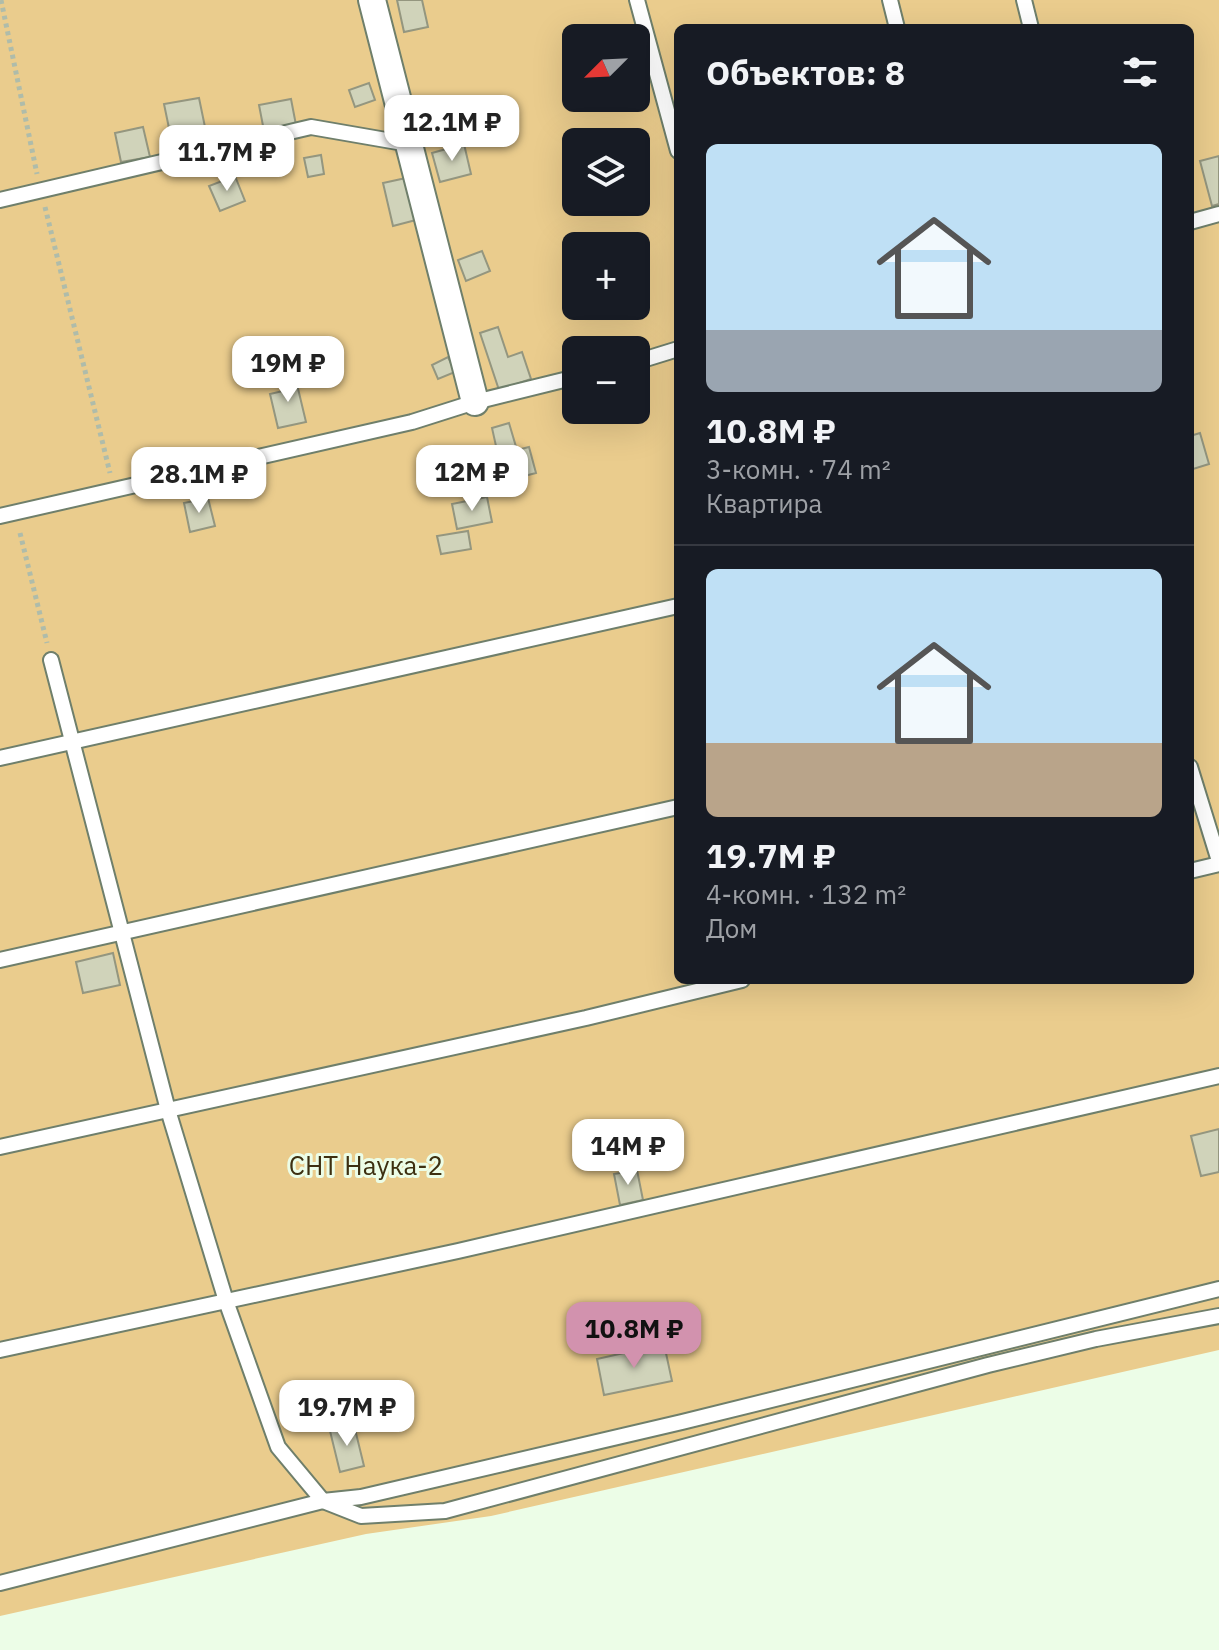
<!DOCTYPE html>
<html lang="ru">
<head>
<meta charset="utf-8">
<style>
  body { margin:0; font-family:"IBM Plex Sans",sans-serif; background:#242831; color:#f1f3f6; height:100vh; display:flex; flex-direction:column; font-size:30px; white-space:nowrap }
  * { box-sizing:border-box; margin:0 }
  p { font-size:26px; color:#9ea1a6 }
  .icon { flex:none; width:44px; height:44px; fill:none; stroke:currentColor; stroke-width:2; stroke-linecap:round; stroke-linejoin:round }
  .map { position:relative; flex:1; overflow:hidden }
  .drawer { position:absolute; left:674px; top:24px; width:520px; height:960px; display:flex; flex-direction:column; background:#171b24; border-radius:12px; box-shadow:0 8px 32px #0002 }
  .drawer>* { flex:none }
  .needle { width:52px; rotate:246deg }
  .tools { position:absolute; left:562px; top:24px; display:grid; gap:16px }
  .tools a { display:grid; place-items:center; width:88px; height:88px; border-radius:12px; background:#171b24; box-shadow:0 8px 32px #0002; font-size:40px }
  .price { position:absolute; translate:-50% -68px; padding:0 18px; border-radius:16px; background:#fff; color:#222; font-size:26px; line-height:52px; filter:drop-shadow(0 2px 4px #0008) }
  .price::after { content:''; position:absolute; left:50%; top:48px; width:24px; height:18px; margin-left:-12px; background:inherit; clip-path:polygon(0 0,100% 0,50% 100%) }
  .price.on { background:#d292ae; color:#111 }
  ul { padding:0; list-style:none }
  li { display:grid; align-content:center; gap:16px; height:424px; padding:0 32px }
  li+li { border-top:2px solid #363941 }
  li span { display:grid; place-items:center; height:248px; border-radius:12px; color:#555 }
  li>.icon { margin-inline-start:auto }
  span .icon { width:144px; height:144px; fill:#fffc; stroke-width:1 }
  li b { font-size:34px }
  h2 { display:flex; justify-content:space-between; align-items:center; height:96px; padding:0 32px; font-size:34px }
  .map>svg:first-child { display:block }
</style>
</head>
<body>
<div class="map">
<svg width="1219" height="1650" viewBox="0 0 1219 1650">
  <rect width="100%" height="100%" fill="#ecfde7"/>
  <path fill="#eacc8d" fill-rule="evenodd" d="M0,0H1219V1350L491,1516L366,1534L0,1616ZM678,28H1190V980H678ZM576,38H636V98H576ZM576,142H636V202H576ZM576,246H636V306H576ZM576,350H636V410H576Z"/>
  <g fill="#d0d3ba" stroke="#94967f" stroke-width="2">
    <polygon points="397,0 422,0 428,27 404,32"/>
    <polygon points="369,83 375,100 355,107 349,90"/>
    <polygon points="199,98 205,127 170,133 164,104"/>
    <polygon points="291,99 296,125 264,131 259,105"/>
    <polygon points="143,127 150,157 121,162 115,133"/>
    <polygon points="464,144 471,174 440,182 432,153"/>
    <polygon points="321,155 324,174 308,177 304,158"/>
    <polygon points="1219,156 1219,204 1212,206 1200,161"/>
    <polygon points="235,176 245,201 220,211 209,186"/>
    <polygon points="406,178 416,220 393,226 383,183"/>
    <polygon points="482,251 490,271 466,281 458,260"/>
    <polygon points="498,327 508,357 522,352 531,379 499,390 480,333"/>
    <polygon points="448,357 455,372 438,379 432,365"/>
    <polygon points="295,376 306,422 278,428 270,394 283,391 280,379"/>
    <polygon points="509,423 517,450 529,447 536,473 501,482 494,456 498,455 492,428"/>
    <polygon points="1200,433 1209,464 1190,470 1190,436"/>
    <polygon points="487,497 492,522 457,529 452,504"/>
    <polygon points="208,498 215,526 190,532 184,503"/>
    <polygon points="468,531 471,549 441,554 437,536"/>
    <polygon points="113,953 120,985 83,993 76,962"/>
    <polygon points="1219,1129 1219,1172 1201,1176 1191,1136"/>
    <polygon points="637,1170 643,1200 620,1205 614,1174"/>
    <polygon points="664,1344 672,1381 604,1395 597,1359"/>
    <polygon points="354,1425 364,1466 340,1472 330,1431"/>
  </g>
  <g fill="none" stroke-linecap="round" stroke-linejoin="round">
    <defs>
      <g id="lane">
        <polyline points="637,0 678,151"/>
        <polyline points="890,0 897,28"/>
        <polyline points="1024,0 1031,28"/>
        <polyline points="0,200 311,127 409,144"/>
        <polyline points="1190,222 1219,214"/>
        <polyline points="636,362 678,349"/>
        <polyline points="0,516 412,422 475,402 576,377"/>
        <polyline points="51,660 168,1110 226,1301 278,1447 323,1501 361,1516 445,1511 988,1365 1096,1339 1219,1316"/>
        <polyline points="0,758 678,606"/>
        <polyline points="1190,767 1219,861"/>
        <polyline points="1190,871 1219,864"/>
        <polyline points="0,960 678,807"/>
        <polyline points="0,1147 586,1018 742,980"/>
        <polyline points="0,1350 458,1251 1219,1076"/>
        <polyline points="0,1583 323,1501 361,1497 682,1422 1219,1289"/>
      </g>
      <polyline id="street" points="372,0 475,402"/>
    </defs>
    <use href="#lane" stroke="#6f7f6b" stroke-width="18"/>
    <use href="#street" stroke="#6f7f6b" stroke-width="30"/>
    <g stroke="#afbcaa" stroke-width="5" stroke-dasharray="4 4" stroke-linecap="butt">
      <polyline points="1,0 37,174"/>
      <polyline points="45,207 110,473"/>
      <polyline points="20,533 47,643"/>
    </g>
    <use href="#lane" stroke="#fff" stroke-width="14"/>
    <use href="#street" stroke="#fff" stroke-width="26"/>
  </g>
  <g text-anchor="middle" stroke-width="6" stroke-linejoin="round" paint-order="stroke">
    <g font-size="26" fill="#3d2f10" stroke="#ecfde7">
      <text x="366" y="1175">СНТ Наука-2</text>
    </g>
  </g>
</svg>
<div class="tools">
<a><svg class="needle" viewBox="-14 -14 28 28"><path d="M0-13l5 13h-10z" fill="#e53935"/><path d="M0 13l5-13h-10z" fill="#9ea1a6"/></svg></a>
<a><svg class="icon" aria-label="layers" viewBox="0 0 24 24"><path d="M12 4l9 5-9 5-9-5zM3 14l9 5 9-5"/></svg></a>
<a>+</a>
<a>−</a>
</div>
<b class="price" style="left:452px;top:163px">12.1M ₽</b>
<b class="price" style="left:227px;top:193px">11.7M ₽</b>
<b class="price" style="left:288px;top:404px">19M ₽</b>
<b class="price" style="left:472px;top:513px">12M ₽</b>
<b class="price" style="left:199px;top:515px">28.1M ₽</b>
<b class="price" style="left:628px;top:1187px">14M ₽</b>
<b class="price on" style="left:634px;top:1370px">10.8M ₽</b>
<b class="price" style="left:347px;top:1448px">19.7M ₽</b>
<section class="drawer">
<h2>Объектов: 8<svg class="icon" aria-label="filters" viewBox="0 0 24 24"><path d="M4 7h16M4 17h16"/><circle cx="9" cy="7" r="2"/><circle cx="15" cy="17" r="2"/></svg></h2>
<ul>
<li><span style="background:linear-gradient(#bfe0f5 75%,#9aa5b1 0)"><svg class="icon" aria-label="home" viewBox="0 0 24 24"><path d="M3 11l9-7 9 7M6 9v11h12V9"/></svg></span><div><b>10.8M ₽</b><p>3-комн. · 74 m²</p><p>Квартира</p></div></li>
<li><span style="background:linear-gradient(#bfe0f5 70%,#b9a48a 0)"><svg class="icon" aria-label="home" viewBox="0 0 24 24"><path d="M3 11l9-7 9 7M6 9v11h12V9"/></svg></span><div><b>19.7M ₽</b><p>4-комн. · 132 m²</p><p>Дом</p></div></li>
</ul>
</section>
</div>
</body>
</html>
